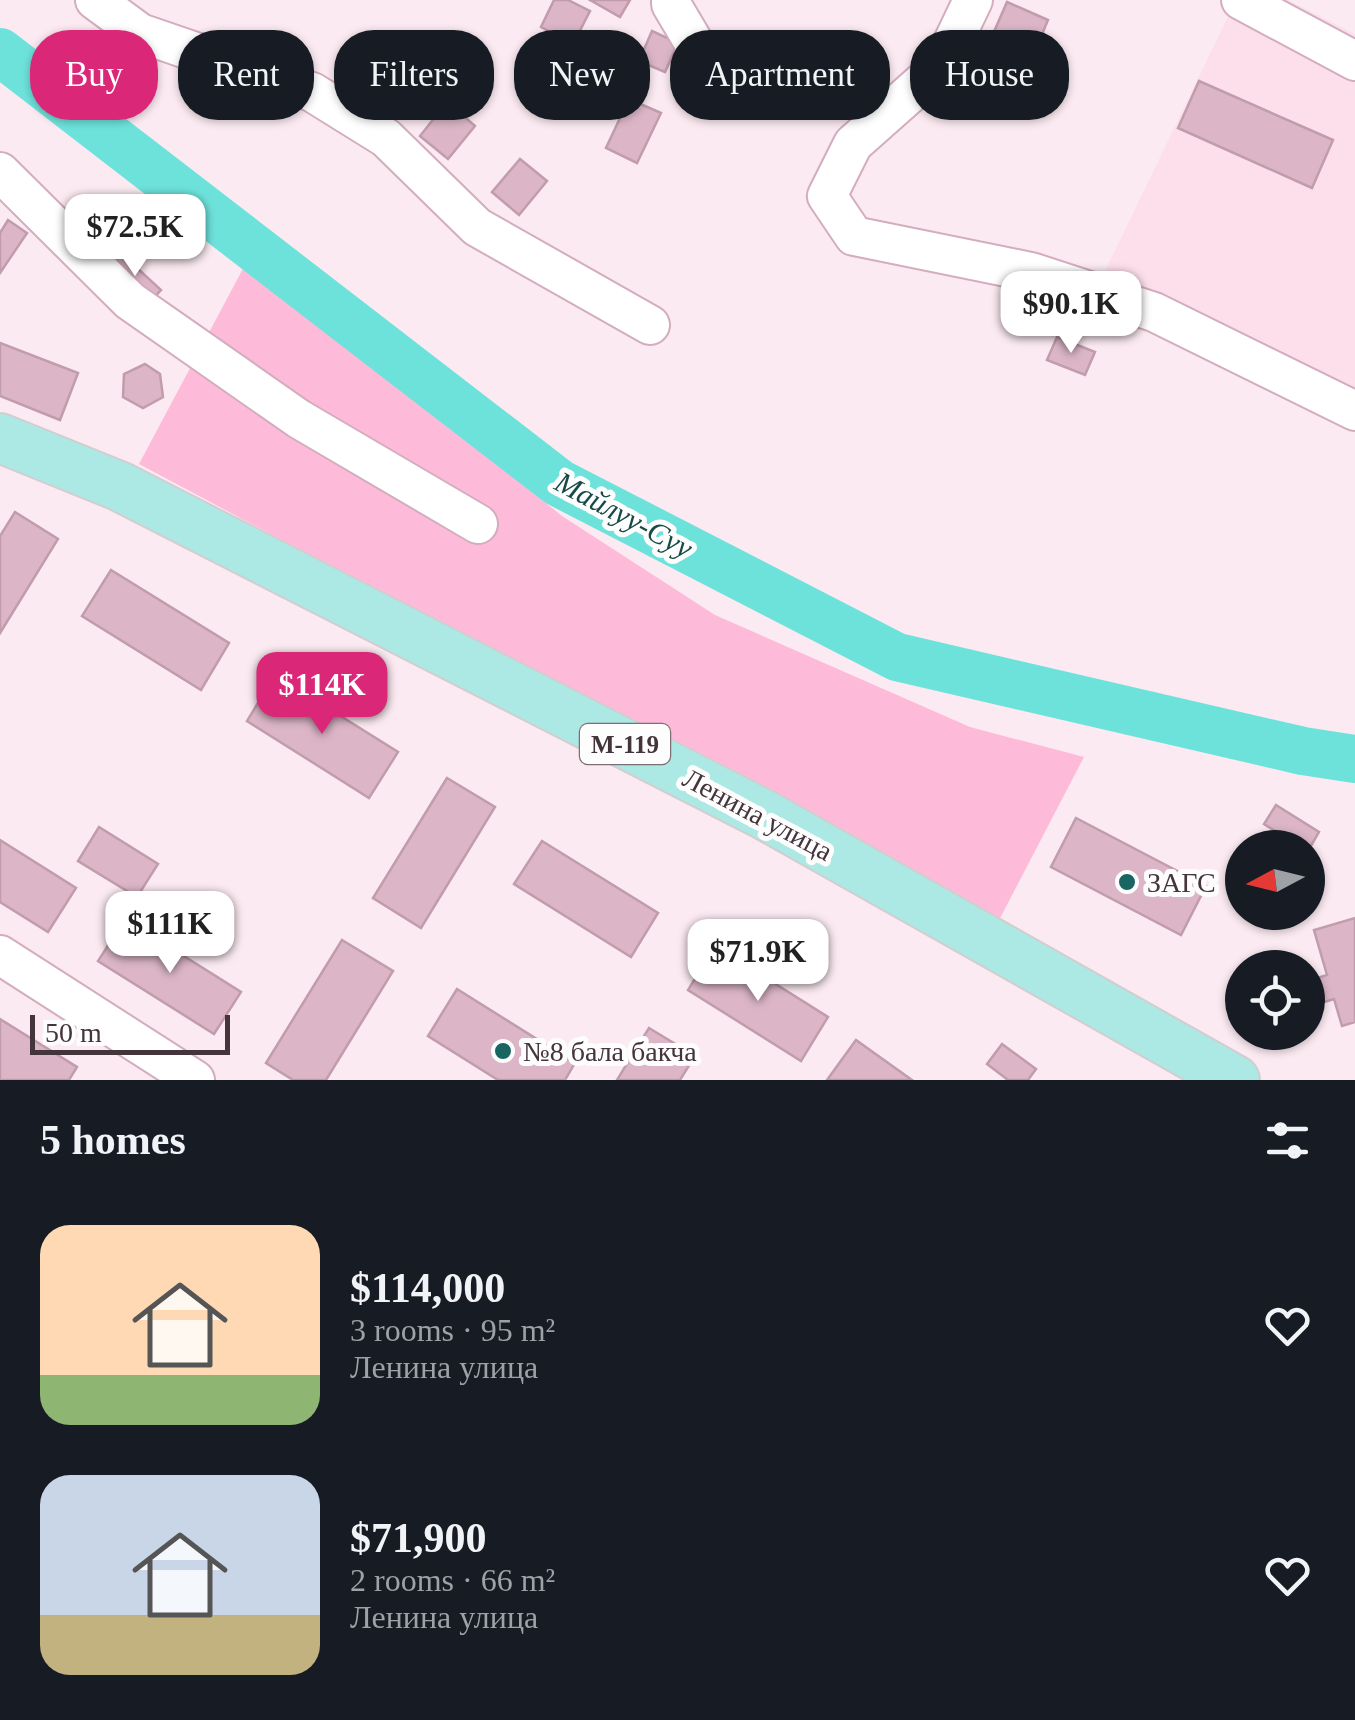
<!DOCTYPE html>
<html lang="en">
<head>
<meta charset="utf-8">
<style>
  body { margin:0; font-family:"Times New Roman",serif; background:#20242c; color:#f1f3f6; height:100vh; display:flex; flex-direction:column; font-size:38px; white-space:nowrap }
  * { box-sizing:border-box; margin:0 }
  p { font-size:32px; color:#9ea1a6 }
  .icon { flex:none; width:55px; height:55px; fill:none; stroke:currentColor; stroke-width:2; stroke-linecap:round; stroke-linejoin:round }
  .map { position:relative; height:1080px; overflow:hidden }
  .details { display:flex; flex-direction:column; background:#171b24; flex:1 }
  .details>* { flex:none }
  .hud { position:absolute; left:30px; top:30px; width:1295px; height:90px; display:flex; gap:20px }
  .needle { width:65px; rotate:263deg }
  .tools { position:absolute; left:1225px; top:830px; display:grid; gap:20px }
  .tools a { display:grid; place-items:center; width:100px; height:100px; border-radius:50%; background:#171b24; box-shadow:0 2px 8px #0004; font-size:50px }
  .scale { position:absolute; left:30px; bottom:25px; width:200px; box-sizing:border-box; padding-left:10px; border:5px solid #44343b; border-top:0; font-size:28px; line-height:35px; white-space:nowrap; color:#44343b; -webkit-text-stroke:8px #fdfdfd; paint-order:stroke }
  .price { position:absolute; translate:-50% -85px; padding:0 22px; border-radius:20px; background:#fff; color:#222; font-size:32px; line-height:65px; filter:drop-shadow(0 2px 5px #0008) }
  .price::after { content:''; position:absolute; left:50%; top:60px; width:30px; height:22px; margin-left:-15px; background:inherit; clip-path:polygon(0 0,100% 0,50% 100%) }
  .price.selected { background:#db2777; color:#fff }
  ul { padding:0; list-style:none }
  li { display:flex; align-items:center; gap:30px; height:250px; padding:0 40px }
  li span { display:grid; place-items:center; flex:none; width:280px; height:200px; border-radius:30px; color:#555 }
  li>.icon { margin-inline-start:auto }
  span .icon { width:120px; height:120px; fill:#fffc; stroke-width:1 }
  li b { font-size:42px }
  h2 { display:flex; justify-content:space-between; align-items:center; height:120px; padding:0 40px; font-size:42px }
  .chip { padding:0 35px; border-radius:40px; background:#171b24; box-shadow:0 2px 8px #0004; font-size:35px; line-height:90px }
  .chip.selected { background:#db2777; color:#fff }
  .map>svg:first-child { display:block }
</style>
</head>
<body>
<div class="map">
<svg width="1355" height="1080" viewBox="0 0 1355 1080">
  <rect width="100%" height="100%" fill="#fbeaf1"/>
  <polygon fill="#fddfec" points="1236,0 1288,0 1355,34 1355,391 1106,269"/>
  <polygon fill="#fdbbd9" points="246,263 562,516 715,615 970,727 1084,757 998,922 139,464"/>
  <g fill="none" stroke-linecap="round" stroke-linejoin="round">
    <polyline stroke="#6de2db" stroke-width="48" points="0,52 559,483 897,657 1303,751 1355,759"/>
  </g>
  <g fill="#dcb6c7" stroke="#c19cac" stroke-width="2.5">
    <polygon points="554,0 568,0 590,11 573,44 541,27"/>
    <polygon points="590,0 630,0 620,17"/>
    <polygon points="1007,2 1048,20 1028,68 986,50"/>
    <polygon points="652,31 678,43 665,72 639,61"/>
    <polygon points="1199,81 1333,140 1312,188 1178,128"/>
    <polygon points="629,99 661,113 637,163 606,148"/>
    <polygon points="447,102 475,126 448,159 420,136"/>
    <polygon points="520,159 547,181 519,215 492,192"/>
    <polygon points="8,220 27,233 0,273 0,233"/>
    <polygon points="122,254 161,290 148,304 109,269"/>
    <polygon points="1057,337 1095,352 1085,375 1047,360"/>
    <polygon points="0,343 78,373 60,420 0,396"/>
    <polygon points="145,364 160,374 163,397 143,408 123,397 124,374"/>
    <polygon points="15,512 58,539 0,633 0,536"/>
    <polygon points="111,570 229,643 201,690 82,616"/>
    <polygon points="275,675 398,752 369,798 247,721"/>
    <polygon points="447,778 495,807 421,928 373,898"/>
    <polygon points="1276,805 1319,832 1308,851 1308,848 1284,848 1289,840 1264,824"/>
    <polygon points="1076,818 1206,886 1181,935 1051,867"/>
    <polygon points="99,827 158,864 137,897 78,861"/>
    <polygon points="0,840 76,888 48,932 0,902"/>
    <polygon points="542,841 658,913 631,957 514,884"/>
    <polygon points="1355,918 1355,1022 1342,1026 1334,999 1318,1004 1311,980 1327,975 1314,930"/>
    <polygon points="125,919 241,992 214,1034 98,961"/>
    <polygon points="342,940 393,971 326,1080 293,1080 266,1063"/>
    <polygon points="715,946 828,1017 801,1061 688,990"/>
    <polygon points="457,989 575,1063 565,1080 498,1080 428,1036"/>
    <polygon points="0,1019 77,1067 69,1080 0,1080"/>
    <polygon points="649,1028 695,1056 680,1080 617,1080"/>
    <polygon points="856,1040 912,1080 827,1080"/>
    <polygon points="1002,1044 1036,1069 1028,1080 1008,1080 987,1064"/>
  </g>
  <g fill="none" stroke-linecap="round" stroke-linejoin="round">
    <defs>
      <g id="minor">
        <polyline points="95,0 140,33 312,92 386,138 477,227 650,325"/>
        <polyline points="671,0 671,4 697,48 694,91"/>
        <polyline points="973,0 942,65 853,144 827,196 854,236 1031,272 1154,312 1355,411"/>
        <polyline points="1241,0 1355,61"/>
        <polyline points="0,172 130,301 299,419 478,524"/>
        <polyline points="0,955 195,1080"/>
      </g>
      <polyline id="major" points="0,438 119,486 763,814 1235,1080"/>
    </defs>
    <use href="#minor" stroke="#d3adbe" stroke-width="42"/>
    <use href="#major" stroke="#d2ced0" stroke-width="52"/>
    <use href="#minor" stroke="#fff" stroke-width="38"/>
    <use href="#major" stroke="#ace8e4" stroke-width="48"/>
  </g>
  <g fill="#186561" stroke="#fdfdfd" stroke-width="4">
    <circle cx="1127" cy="882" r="10"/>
    <circle cx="503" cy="1051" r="10"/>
  </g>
  <g text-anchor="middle" stroke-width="10" stroke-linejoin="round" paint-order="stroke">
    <rect fill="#fdfdfd" stroke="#7c7075" stroke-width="2.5" x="580" y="724" width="90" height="40" rx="8"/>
    <g font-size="25" font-weight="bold" fill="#44343b">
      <text x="625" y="753">М-119</text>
    </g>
    <g font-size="28" fill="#44343b" stroke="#fdfdfd">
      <text transform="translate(758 814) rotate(28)" y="10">Ленина улица</text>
    </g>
    <g font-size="28" fill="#44343b" stroke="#fdfdfd" text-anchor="start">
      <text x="1147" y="892">ЗАГС</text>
      <text x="523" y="1061">№8 бала бакча</text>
    </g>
    <g font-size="30" font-style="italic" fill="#154a47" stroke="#fdfdfd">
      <text transform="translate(624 515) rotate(28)" y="10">Майлуу-Суу</text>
    </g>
  </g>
</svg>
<div class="tools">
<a><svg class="needle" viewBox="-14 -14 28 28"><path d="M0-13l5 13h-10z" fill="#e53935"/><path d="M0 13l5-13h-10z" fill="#9ea1a6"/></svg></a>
<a><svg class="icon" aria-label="locate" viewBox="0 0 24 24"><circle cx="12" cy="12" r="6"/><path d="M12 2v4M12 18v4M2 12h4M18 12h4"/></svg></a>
</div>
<div class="scale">50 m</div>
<b class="price" style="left:135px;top:279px">$72.5K</b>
<b class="price" style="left:1071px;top:356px">$90.1K</b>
<b class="price selected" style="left:322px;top:737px">$114K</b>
<b class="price" style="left:170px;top:976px">$111K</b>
<b class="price" style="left:758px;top:1004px">$71.9K</b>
<div class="hud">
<a class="chip selected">Buy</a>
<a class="chip">Rent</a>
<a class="chip">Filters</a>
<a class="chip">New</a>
<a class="chip">Apartment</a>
<a class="chip">House</a>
</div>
</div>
<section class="details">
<h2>5 homes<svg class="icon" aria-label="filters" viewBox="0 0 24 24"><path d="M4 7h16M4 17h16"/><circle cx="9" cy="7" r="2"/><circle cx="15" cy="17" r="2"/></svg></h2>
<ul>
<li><span style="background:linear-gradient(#ffd9b3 75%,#8fb573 0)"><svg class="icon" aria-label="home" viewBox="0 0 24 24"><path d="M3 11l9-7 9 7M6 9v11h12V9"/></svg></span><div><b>$114,000</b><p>3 rooms · 95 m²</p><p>Ленина улица</p></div><svg class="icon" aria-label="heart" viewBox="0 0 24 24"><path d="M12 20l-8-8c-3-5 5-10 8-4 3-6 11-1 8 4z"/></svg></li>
<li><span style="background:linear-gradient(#c9d6e8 70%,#c2b280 0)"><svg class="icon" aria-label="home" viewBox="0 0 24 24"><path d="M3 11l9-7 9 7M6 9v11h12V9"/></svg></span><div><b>$71,900</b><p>2 rooms · 66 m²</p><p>Ленина улица</p></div><svg class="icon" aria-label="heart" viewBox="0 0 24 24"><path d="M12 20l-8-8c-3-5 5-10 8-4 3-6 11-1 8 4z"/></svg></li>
</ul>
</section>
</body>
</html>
